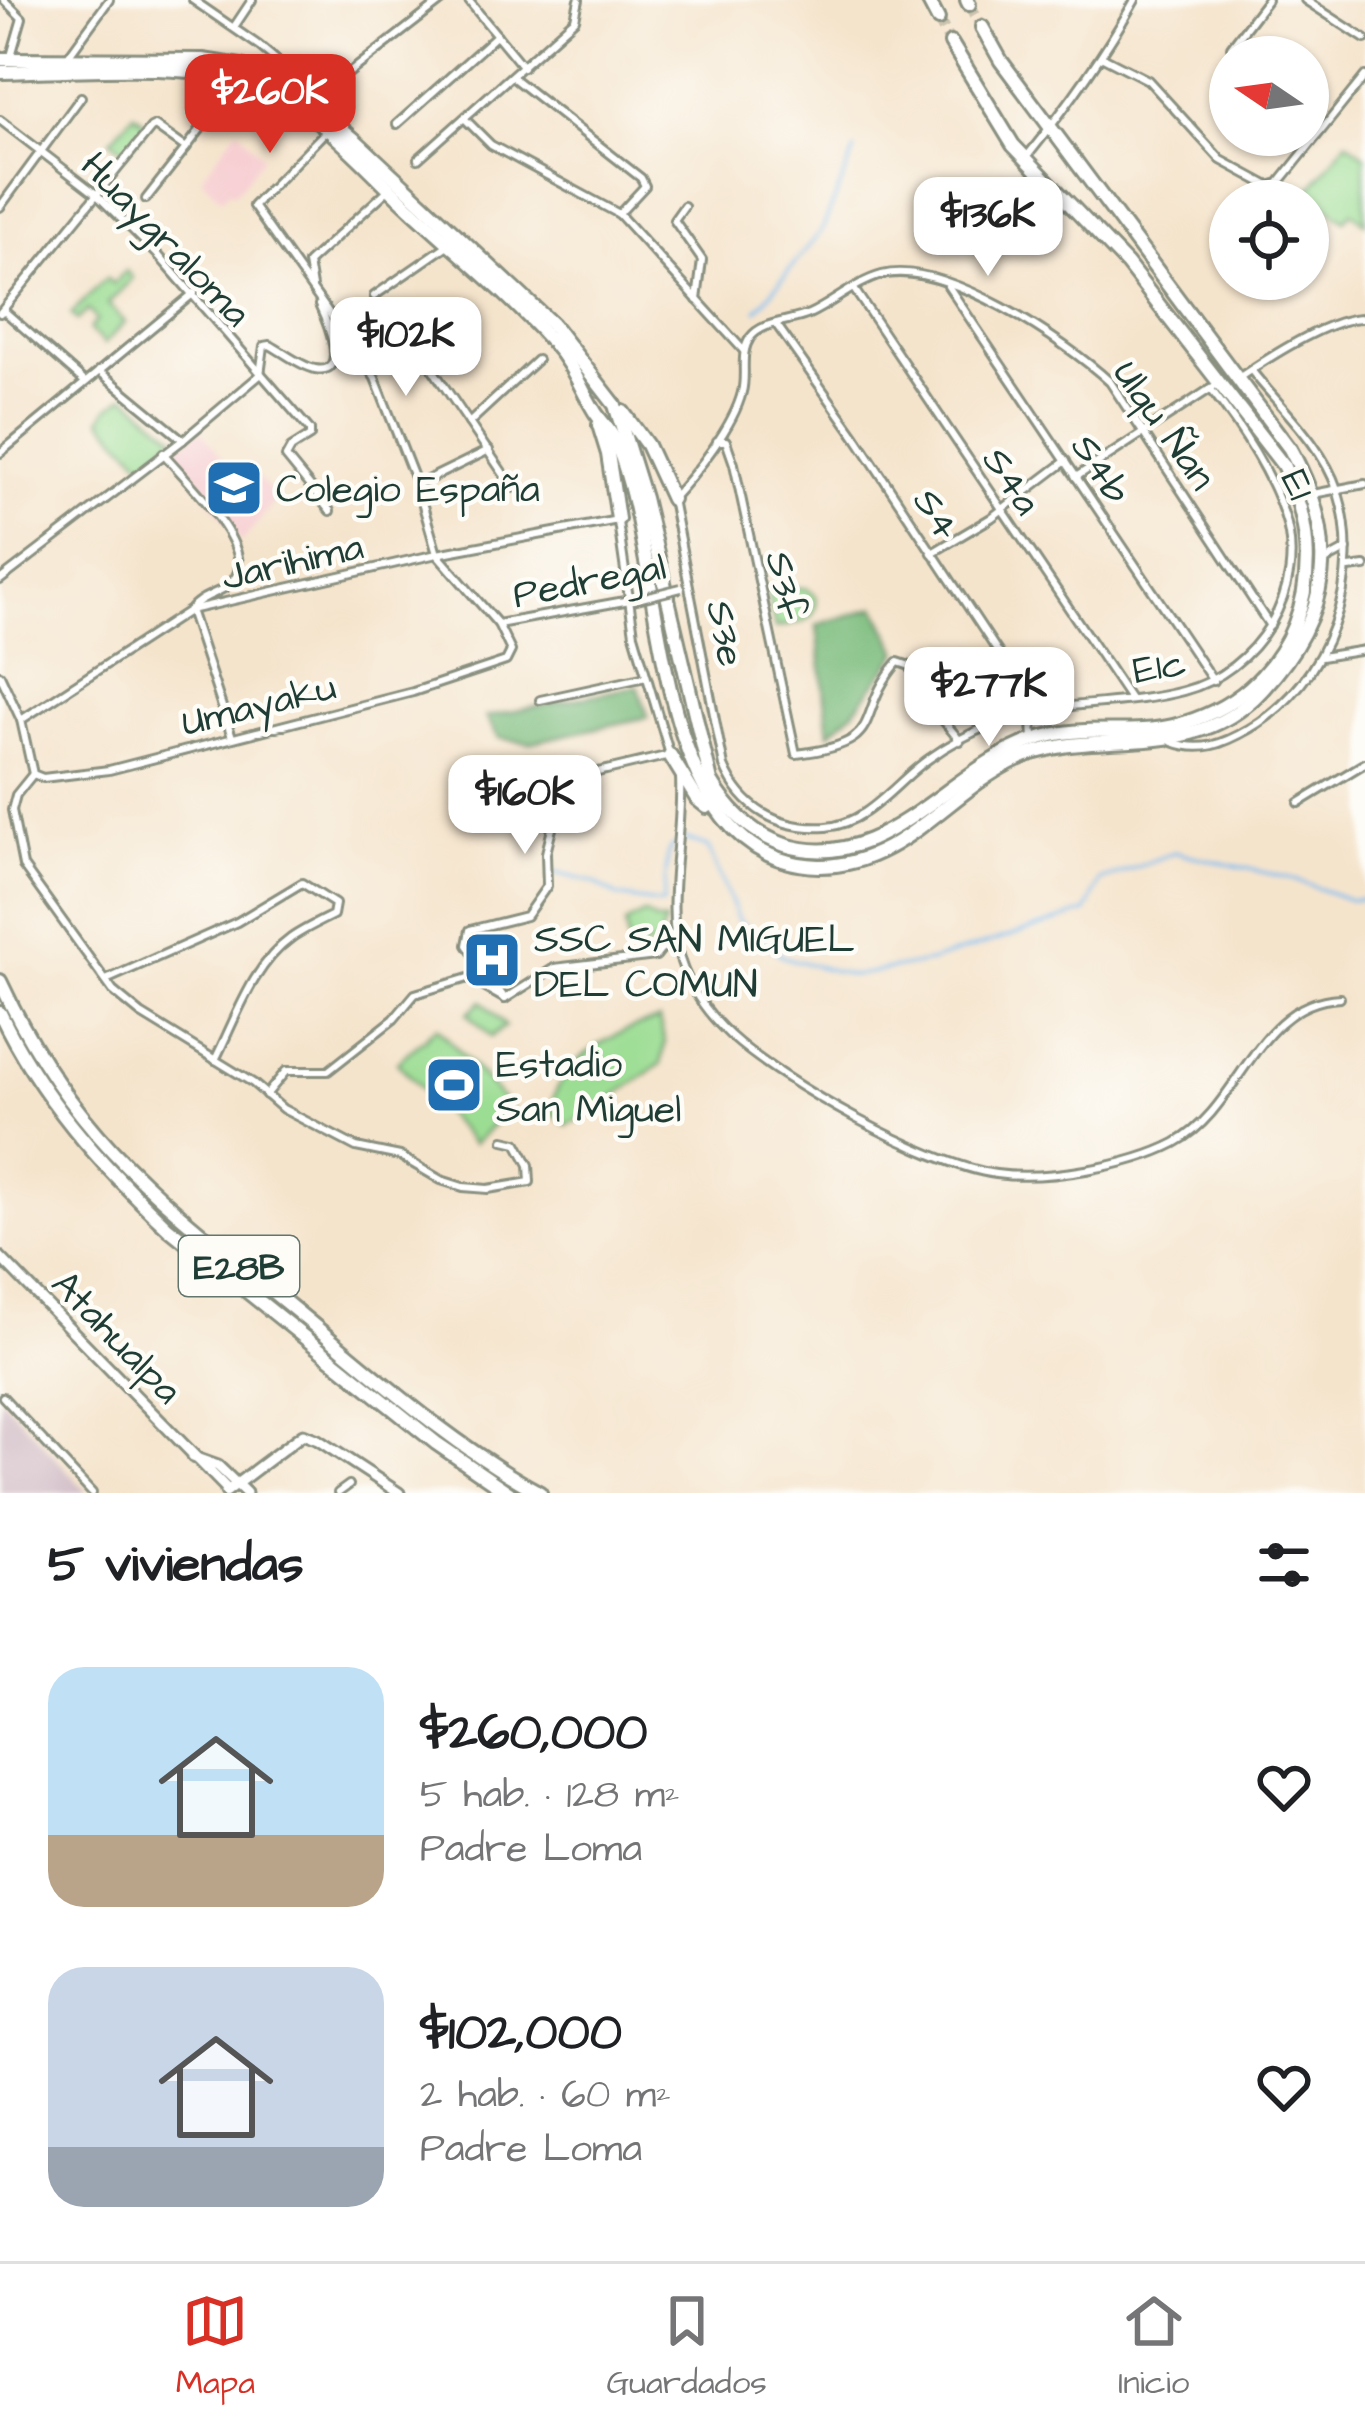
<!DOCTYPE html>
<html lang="es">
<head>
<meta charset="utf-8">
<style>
  body { margin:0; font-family:"Architects Daughter",sans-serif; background:#f6f6f6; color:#202124; height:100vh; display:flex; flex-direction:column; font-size:45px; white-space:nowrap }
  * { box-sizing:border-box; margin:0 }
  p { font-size:39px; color:#757577 }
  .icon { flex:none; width:66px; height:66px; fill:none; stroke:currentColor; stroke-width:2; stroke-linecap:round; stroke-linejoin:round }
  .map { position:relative; height:1493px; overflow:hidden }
  .sheet { display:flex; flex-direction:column; background:#fff; flex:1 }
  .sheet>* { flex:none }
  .needle { width:78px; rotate:283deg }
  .fabs { position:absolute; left:1209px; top:36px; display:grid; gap:24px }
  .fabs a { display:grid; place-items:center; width:120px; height:120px; border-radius:50%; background:#fff; box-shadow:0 3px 9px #0004; font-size:60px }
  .price { position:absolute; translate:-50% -102px; padding:0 27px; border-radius:24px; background:#fff; color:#222; font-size:39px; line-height:78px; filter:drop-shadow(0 3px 6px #0008) }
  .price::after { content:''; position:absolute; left:50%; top:72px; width:36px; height:27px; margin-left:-18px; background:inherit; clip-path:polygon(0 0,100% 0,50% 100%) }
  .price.current { background:#d93025; color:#fff }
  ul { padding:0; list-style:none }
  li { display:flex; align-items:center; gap:36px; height:300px; padding:0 48px }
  li span { display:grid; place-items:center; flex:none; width:336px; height:240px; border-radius:36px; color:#555 }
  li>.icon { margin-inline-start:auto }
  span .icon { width:144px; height:144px; fill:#fffc; stroke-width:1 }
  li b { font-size:51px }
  h2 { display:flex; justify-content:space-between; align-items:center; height:144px; padding:0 48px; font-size:51px }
  .tab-bar { display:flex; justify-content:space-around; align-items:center; height:168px; border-top:3px solid #e0e0e0; background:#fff; font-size:33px; color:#757577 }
  .tab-bar a { display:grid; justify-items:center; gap:6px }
  .tab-bar .current { color:#d93025 }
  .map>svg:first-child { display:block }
</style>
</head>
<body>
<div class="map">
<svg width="1365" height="1493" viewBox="0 0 1365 1493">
  <rect width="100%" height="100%" fill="#fdfcf7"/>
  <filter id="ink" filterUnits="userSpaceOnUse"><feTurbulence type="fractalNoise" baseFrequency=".00833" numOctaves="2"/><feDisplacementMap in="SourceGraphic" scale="24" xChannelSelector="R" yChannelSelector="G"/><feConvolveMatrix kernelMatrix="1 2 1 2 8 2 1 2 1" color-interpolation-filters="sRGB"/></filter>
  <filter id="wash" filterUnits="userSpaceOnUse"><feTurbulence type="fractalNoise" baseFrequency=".004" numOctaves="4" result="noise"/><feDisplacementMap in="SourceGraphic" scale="48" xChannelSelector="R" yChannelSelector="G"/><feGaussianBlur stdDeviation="2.7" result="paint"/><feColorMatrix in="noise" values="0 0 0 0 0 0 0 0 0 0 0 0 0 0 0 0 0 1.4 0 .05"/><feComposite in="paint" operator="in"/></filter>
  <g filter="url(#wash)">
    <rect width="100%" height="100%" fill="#f5e4cc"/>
    <g fill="#f7cfd3">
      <polygon points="238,128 263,157 235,193 229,191 222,199 201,178"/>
      <polygon points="201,430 237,477 251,470 277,498 242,542 171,451"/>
    </g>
    <polygon fill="#d2bdc7" points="0,1397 88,1493 0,1493"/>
    <g fill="#9bdd93" stroke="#5d8d64" stroke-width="3">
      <polygon points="134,113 148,125 126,152 111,140"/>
      <polygon points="1347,141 1365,155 1365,223 1352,212 1345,220 1308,192"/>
      <polygon points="126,271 133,278 108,304 125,322 104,344 89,329 97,320 88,310 77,320 71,314 106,278 113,284"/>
      <polygon points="126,396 175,436 144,464 101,419 108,408"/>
      <path d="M793,587L807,589L816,597C819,624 795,624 775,628L767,591Z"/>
      <polygon points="644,914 657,922 665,922 657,944 641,949 628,942 625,924"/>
      <polygon points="482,1001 505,1026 491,1037 468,1013"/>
      <path d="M659,1020L665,1042L661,1064L585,1117L566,1125L551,1111C556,1061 614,1031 659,1020Z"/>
      <polygon points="437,1027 511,1108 473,1144 397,1062"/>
    </g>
    <g fill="#7cbc7d" stroke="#4e7c58" stroke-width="3">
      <polygon points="876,607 899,652 853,712 829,733 817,625"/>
      <polygon points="638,686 648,717 529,743 499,738 486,717"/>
    </g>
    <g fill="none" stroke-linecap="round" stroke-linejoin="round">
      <g stroke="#78bcef" stroke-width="3">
        <polyline points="757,310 822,230 855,150"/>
        <polyline points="681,838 708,847 738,920 784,957 852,976 929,962 1086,912 1100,881 1175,852 1289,878 1350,900 1365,899"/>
        <polyline points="552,872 593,882 618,897 663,904 668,852 674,845"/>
      </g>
    </g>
  </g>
  <g filter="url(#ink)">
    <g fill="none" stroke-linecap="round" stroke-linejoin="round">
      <g stroke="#cac3ae" stroke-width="12" stroke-dasharray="12 6" stroke-linecap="butt">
        <polyline points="969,4 982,27"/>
        <polyline points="938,19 951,43"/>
      </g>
      <defs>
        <g id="street">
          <polyline points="4,0 22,18 11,56"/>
          <polyline points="193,0 258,45 320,96"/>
          <polyline points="468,0 523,67"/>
          <polyline points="1305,0 1365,39"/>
          <polyline points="234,27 252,0"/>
          <polyline points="1231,47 1267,0"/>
          <polyline points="69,55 109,0"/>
          <polyline points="1103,57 1148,80 1221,160 1269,186 1279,183 1365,76"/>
          <polyline points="512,77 641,178 645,186 619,214"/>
          <polyline points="313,101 443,0"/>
          <polyline points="465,119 491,145 619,214 744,351"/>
          <polyline points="0,120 96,194 159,256 310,430 310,436 291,448 286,457 330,511"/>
          <polyline points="397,124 497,35"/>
          <polyline points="418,159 575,19 579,0"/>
          <path d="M1025,159C1066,108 1103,57 1135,0"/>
          <polyline points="146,199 186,148"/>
          <polyline points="684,206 674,220 702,260 697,300"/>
          <polyline points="0,207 81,97"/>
          <polyline points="948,286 1213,681"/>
          <polyline points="312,287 308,263 389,189"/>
          <polyline points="854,289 1130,699"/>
          <polyline points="374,296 449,244"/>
          <polyline points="3,310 85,382"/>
          <polyline points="0,313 151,128 155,126 186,148 226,96"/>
          <polyline points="776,324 856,437 1031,702 1033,740"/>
          <polyline points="415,343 513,488"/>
          <polyline points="428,363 474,334"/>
          <polyline points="99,371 183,440"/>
          <path d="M1240,377C1268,358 1332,316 1365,318"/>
          <path d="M1210,388C1239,425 1269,469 1284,514C1310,590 1256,672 1183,691C1120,708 1056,699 995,723C973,732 949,744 930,758C896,781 870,823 826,827C779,830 742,809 724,766L672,499C695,474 734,426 742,392C747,375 739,354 750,338C762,321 791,322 809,314C833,303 856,282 882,275C943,259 1066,341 1110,382L1270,626"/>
          <polyline points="469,423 537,360"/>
          <path d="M717,441H726L734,464L796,754C892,743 851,716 898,662L910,666L927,700L960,741"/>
          <polyline points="0,453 194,293"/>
          <polyline points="1076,477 1213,387"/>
          <polyline points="417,485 489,450"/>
          <polyline points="1313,494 1365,484"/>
          <polyline points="932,553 991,518 1066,461"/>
          <polyline points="1323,562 1347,549"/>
          <polyline points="1349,568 1365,566"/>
          <path d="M0,580L183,440L260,375L264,346L270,345C283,352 300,366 315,369C351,376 326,320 319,305"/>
          <polyline points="498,624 630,600"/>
          <polyline points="1321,657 1365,650"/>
          <polyline points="0,675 21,720 33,774 43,778 109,770 413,692 506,661 511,651 498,624 437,554 417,485 375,378 253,206 327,130"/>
          <polyline points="540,700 646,677"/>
          <path d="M21,720L190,610C201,594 224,594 235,578C256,546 184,478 163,453"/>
          <polyline points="232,737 190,610 437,554 618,520"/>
          <path d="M1172,742C1201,753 1223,744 1249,729C1330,682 1365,577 1337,489C1322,444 1279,406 1251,370"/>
          <polyline points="33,774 16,795 12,810 23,866 113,991 141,1014 253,1083 283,1109 356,1147 400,1156 441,1180 463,1187 488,1189 530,1182 529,1165 517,1143 504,1140"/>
          <path d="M680,777C683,835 664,908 680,959C689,988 709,1015 730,1035C781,1082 928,1165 996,1174C1045,1181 1131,1166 1175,1143C1242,1107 1255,1002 1340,998"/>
          <polyline points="1299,803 1365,763"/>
          <path d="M106,980L237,922L302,883L335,904L333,915C319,922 304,929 291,938C252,966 236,1019 215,1060"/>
          <polyline points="505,999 467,945 470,930 526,916 547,886 546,853 564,780 670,755 634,634 618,522"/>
          <polyline points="266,1095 286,1071 328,1071 394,1019 415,994 468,978 505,999 554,968 656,956 675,932"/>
          <polyline points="3,1397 92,1493"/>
          <polyline points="338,1493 349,1485"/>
        </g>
        <g id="secondary">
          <polyline points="0,1257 228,1490"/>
          <polyline points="193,1457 218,1466 246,1493"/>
          <polyline points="226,1492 303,1434 318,1440 399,1493"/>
        </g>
        <g id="highway">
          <polyline points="928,0 938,19"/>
          <polyline points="967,0 969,4"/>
          <path d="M0,59L203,60L241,66L272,78L312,103L355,140L552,324L615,405L644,498L711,781C728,810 752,834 785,845C885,876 947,768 1037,739C1081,724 1129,736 1173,726C1296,696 1338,571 1283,465L1127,264L1013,145L951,43"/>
          <path d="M0,72C71,71 190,60 254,84C317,107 363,165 412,210C459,253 510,295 553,343C574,366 580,388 595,412C601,421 608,428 613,437C670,552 642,862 819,866C900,867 946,794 1013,761C1091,722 1190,769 1262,690C1333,614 1340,538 1290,449L1001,61L982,27"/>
          <polyline points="623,412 647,445 672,499"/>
          <polyline points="599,425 608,454 618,519"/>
          <polyline points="670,755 697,799 707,807"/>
          <path d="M0,981C76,1147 176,1211 311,1323C383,1383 457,1448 540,1493"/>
          <path d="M0,1013C40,1097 101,1165 168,1228L436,1443L509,1493"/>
        </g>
      </defs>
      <use href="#street" stroke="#8a9080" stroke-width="12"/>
      <use href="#secondary" stroke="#8a9080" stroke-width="15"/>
      <use href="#highway" stroke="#8a9080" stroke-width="18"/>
      <use href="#street" stroke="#fff" stroke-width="6"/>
      <use href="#secondary" stroke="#fff" stroke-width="9"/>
      <use href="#highway" stroke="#fff" stroke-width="12"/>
      <defs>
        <polyline id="street-bridge" points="633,600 681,588"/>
      </defs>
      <use href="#street-bridge" stroke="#8a9080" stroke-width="12" stroke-linecap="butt"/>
      <use href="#street-bridge" stroke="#fff" stroke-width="6"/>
    </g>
  </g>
  <defs>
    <symbol id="university-square" viewBox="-11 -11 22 22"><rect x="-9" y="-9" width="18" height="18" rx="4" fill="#1f6fb2" stroke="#fdfcf7"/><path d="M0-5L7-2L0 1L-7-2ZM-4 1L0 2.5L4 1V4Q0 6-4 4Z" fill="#fff"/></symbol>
    <symbol id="hospital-square" viewBox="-11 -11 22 22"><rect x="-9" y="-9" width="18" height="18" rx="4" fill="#1f6fb2" stroke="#fdfcf7"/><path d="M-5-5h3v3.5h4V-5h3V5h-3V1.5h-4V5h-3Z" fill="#fff"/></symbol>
    <symbol id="stadium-square" viewBox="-11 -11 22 22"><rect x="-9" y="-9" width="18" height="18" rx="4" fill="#1f6fb2" stroke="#fdfcf7"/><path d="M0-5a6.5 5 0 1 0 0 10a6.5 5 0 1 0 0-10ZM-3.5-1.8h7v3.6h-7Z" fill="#fff"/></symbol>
  </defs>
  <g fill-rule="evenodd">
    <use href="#university-square" x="201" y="455" width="66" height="66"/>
    <use href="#hospital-square" x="459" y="927" width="66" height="66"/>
    <use href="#stadium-square" x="421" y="1052" width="66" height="66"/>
  </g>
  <g text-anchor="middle" stroke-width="9" stroke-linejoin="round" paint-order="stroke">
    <rect fill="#fdfcf7" stroke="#62766e" stroke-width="3" x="179" y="1236" width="120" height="60" rx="9"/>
    <g font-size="36" font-weight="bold" fill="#1f3d34">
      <text x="239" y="1279">E28B</text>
    </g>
    <g font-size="39" fill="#1f3d34" stroke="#fdfcf7">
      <text transform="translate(167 238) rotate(46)" y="14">Huaygraloma</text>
      <text transform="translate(1166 424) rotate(55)" y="14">Ulqu Ñan</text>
      <text transform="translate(1102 468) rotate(57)" y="14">S4b</text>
      <text transform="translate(1013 480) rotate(56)" y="14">S4a</text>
      <text transform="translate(1299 484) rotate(67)" y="14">E1</text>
      <text transform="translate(938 513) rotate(57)" y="14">S4</text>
      <text transform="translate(292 560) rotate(-13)" y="14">Jarihima</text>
      <text transform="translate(589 579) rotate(-11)" y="14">Pedregal</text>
      <text transform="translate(787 585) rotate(78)" y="14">S3f</text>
      <text transform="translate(727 633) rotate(79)" y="14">S3e</text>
      <text transform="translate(1159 665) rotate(-10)" y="14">E1c</text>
      <text transform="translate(258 703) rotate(-14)" y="14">Umayaku</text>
      <text transform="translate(118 1336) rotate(46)" y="14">Atahualpa</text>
    </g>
    <g font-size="39" fill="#1f3d34" stroke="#fdfcf7" text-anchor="start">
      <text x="276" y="502">Colegio España</text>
      <text x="534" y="952">SSC SAN MIGUEL<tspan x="534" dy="45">DEL COMUN</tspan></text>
      <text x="496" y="1077">Estadio<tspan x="496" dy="45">San Miguel</tspan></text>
    </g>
  </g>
</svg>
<div class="fabs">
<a><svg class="needle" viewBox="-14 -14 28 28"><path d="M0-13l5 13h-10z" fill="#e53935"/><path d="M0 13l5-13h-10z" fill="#757577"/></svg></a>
<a><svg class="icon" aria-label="locate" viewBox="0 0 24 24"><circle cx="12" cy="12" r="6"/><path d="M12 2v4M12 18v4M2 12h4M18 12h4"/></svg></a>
</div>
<b class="price current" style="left:270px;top:156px">$260K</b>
<b class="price" style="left:988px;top:279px">$136K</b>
<b class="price" style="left:406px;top:399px">$102K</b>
<b class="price" style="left:989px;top:749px">$277K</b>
<b class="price" style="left:525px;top:857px">$160K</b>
</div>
<section class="sheet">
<h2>5 viviendas<svg class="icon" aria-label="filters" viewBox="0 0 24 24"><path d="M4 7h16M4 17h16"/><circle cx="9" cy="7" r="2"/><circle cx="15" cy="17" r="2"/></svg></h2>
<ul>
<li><span style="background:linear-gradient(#bfe0f5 70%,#b9a48a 0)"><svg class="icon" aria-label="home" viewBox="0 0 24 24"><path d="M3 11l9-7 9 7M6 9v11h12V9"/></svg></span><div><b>$260,000</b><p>5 hab. · 128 m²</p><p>Padre Loma</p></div><svg class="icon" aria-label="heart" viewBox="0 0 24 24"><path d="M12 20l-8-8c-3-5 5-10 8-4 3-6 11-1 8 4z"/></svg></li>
<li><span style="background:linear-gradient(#c9d6e8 75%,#9aa5b1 0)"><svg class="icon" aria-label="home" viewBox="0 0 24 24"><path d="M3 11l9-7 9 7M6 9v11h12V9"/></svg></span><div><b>$102,000</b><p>2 hab. · 60 m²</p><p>Padre Loma</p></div><svg class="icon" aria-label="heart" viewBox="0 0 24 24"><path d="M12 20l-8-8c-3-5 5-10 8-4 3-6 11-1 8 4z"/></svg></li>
</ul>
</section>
<nav class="tab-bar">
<a class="current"><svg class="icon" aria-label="map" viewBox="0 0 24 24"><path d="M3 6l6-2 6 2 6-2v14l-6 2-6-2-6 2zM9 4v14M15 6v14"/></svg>Mapa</a>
<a><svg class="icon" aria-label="saved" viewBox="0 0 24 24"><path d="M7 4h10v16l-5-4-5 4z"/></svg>Guardados</a>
<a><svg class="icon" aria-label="home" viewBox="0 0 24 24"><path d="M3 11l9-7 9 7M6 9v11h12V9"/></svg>Inicio</a>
</nav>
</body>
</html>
